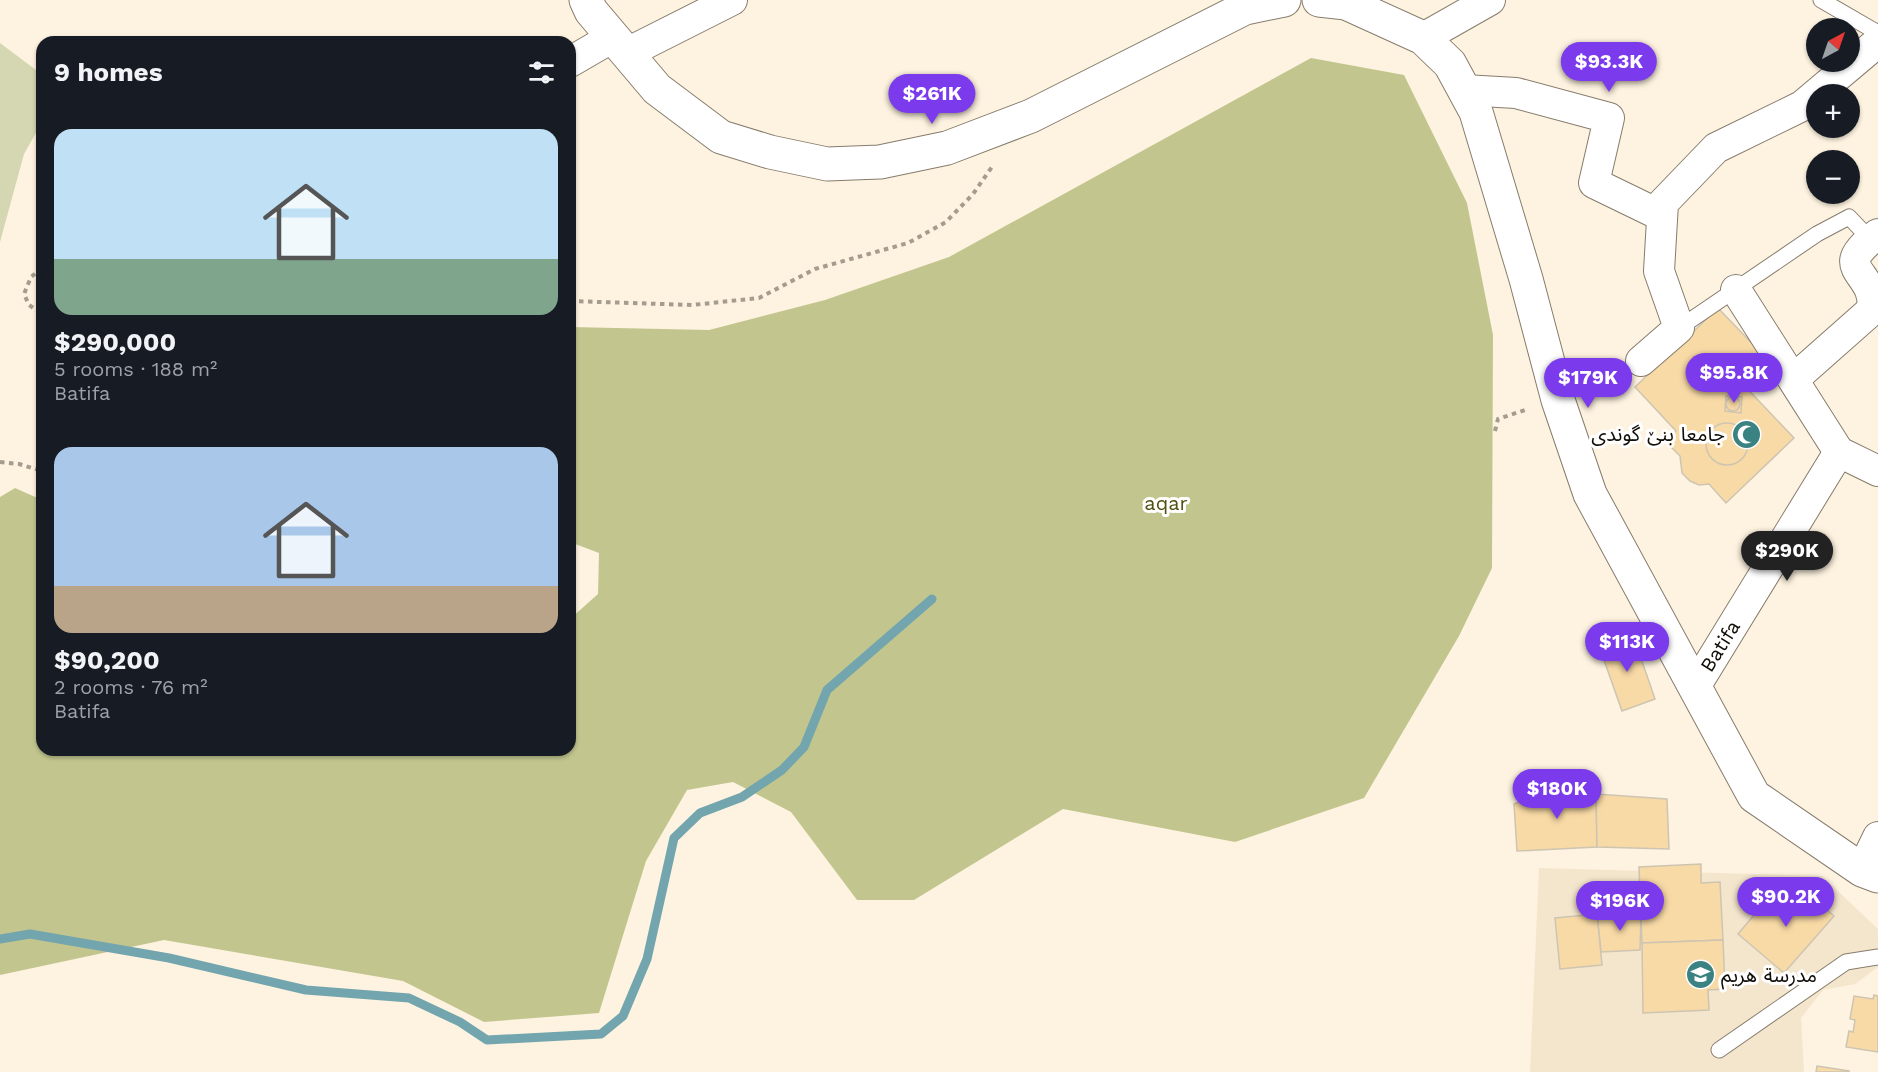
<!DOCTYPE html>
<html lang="en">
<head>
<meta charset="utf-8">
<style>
  body { margin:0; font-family:"Work Sans","Noto Sans Arabic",sans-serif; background:#242831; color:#f1f3f6; height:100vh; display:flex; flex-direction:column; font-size:22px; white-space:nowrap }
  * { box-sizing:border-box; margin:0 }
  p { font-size:20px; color:#9ea1a6 }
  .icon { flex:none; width:33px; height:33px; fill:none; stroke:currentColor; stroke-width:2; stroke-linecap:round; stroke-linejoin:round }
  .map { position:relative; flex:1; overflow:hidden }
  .sheet { position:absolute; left:36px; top:36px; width:540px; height:720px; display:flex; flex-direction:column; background:#171b24; border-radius:18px; box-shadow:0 2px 4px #0004 }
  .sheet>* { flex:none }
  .needle { width:39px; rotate:40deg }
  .buttons { position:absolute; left:1806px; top:18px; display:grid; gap:12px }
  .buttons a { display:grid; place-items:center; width:54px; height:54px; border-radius:50%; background:#171b24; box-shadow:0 2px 4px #0004; font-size:30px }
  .price { position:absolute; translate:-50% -51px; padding:0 14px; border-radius:21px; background:#7c3aed; color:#fff; font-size:20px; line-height:39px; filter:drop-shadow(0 2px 3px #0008) }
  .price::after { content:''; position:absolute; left:50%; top:36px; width:18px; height:14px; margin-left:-9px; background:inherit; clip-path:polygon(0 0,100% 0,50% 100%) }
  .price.selected { background:#222; color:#fff }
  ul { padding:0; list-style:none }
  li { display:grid; align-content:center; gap:12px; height:318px; padding:0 18px }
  li span { display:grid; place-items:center; height:186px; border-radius:18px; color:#555 }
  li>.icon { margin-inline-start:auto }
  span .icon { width:108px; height:108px; fill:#fffc; stroke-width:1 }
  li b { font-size:26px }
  h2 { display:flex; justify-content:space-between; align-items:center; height:72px; padding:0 18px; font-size:26px }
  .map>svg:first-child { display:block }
</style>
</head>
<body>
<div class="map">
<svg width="1878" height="1072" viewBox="0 0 1878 1072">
  <rect width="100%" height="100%" fill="#fef3e0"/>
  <polygon fill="#f4e6cd" points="1539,868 1822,876 1878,929 1878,967 1855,984 1823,990 1801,1018 1804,1072 1530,1072"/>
  <polygon fill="#d4d7b1" points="0,43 40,73 41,124 24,154 0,242"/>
  <polygon fill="#c2c68e" points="1311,58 1404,75 1467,203 1493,335 1492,568 1459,636 1364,798 1235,842 1063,809 914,900 857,900 791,812 733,782 687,790 646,861 599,1013 484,1022 403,981 164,940 0,975 0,497 15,488 42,500 42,750 570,750 570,619 598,594 599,553 570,542 570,327 709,330 825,300 949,257"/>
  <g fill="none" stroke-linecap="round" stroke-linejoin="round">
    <polyline stroke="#72a5ad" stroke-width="9" points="0,939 30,934 169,958 306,990 409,998 460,1022 487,1040 601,1034 623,1016 647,959 674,838 700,813 742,797 782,770 804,747 827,690 932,599"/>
  </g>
  <g fill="#f8daa6" stroke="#cec4b2" stroke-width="1.5">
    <polygon points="1718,308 1765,357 1740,381 1794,438 1726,503 1709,484 1699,485 1690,481 1682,473 1680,456 1665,441 1676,431 1635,387"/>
    <polygon points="1726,396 1742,397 1741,413 1725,411"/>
    <circle cx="1733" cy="404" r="7"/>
    <circle cx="1727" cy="444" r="21"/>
    <polygon points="1633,635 1655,699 1622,711 1599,646"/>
    <polygon points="1591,787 1596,794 1597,847 1517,851 1514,804 1548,789"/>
    <polygon points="1596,794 1667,799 1669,849 1597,847"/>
    <polygon points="1701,864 1701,883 1720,882 1723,940 1642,943 1639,867"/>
    <polygon points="1798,885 1834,916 1784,973 1738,934 1767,900 1778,909"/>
    <polygon points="1641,913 1640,950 1601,952 1597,914"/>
    <polygon points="1597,914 1602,965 1560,969 1555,918"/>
    <polygon points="1723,940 1725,989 1708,990 1709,1010 1643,1013 1642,943"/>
    <polygon points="1874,995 1878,996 1878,1052 1846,1047 1849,1031 1853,1032 1855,1020 1850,1019 1854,996 1873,999"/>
    <polygon points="1817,1066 1849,1071 1849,1072 1816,1072"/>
  </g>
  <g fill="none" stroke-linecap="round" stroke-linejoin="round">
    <defs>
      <g id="lane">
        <polyline points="1821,0 1878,33"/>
        <polyline points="1679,328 1817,234 1849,217 1870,239"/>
        <polyline points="1719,1050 1846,962 1878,957"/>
      </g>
      <g id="street">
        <polyline points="1423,38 1490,0"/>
        <polyline points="627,53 732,0"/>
        <polyline points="570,62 613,37"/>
        <polyline points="1464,90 1516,93 1609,118 1594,183 1662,216"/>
        <polyline points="1736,290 1839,452 1878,471"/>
        <polyline points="1641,361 1679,328 1659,271 1663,203 1716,148 1802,106 1878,42"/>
        <path d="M1794,379L1872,310C1878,270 1827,271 1878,234"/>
        <polyline points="1695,687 1839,452"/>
        <polyline points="1862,870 1878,837"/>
      </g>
      <g id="secondary">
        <polyline points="586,0 591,11 657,89 721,137 770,152 827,164 880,162 947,148 1031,116 1245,8 1284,0"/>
        <polyline points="1319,0 1346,3 1423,38 1450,64 1476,112 1526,279 1558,400 1590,494 1754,796 1862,870 1878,876"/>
      </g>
    </defs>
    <use href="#lane" stroke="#867c6c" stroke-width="17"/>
    <use href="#street" stroke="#867c6c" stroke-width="32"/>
    <use href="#secondary" stroke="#867c6c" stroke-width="35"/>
    <g stroke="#a49c8e" stroke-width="4" stroke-dasharray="4.5 4.5" stroke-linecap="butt">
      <polyline points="42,268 31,277 24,294 29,305 42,314"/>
      <polyline points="570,301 692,305 759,298 815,269 908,243 946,222 973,194 994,164"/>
      <polyline points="1495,431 1498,419 1528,409"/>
      <polyline points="0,462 19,464 42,471"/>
    </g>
    <use href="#lane" stroke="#fff" stroke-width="15"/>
    <use href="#street" stroke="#fff" stroke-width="30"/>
    <use href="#secondary" stroke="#fff" stroke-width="33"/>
  </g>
  <defs>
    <symbol id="mosque-disc" viewBox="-11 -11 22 22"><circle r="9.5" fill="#3b8383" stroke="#fff"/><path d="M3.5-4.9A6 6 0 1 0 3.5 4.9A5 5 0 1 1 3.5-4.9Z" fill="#fff"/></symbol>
    <symbol id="school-disc" viewBox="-11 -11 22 22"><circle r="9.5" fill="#3b8383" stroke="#fff"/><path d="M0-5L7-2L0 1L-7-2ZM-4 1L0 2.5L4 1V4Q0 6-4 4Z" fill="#fff"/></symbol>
  </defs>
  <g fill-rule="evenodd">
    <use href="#mosque-disc" x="1730" y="418" width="33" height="33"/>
    <use href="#school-disc" x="1684" y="958" width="33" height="33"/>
  </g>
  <g text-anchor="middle" stroke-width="6" stroke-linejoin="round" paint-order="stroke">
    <g font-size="20" fill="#110d07" stroke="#fff" text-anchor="end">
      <text x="1725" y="441">جامعا بنێ گوندی</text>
      <text x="1721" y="982" text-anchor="start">مدرسة هريم</text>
    </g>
    <g font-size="20" fill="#4f5110" stroke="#fff">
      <text x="1166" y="510">aqar</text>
    </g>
    <g font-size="20" fill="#110d07" stroke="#fff">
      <text transform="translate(1720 646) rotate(-58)" y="7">Batifa</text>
    </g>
  </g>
</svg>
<div class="buttons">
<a><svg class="needle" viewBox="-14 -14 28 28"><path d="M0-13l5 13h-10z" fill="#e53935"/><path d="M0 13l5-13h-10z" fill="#9ea1a6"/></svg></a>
<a>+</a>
<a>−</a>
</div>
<b class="price" style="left:1609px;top:93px">$93.3K</b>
<b class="price" style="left:932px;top:125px">$261K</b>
<b class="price" style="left:1734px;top:404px">$95.8K</b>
<b class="price" style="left:1588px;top:409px">$179K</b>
<b class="price selected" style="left:1787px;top:582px">$290K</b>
<b class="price" style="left:1627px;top:673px">$113K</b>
<b class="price" style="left:1557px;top:820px">$180K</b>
<b class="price" style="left:1786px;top:928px">$90.2K</b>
<b class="price" style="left:1620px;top:932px">$196K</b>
<section class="sheet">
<h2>9 homes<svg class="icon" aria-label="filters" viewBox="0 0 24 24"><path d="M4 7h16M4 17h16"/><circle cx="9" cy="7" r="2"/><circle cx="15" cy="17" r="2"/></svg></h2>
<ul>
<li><span style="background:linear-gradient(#bfe0f5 70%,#7fa58c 0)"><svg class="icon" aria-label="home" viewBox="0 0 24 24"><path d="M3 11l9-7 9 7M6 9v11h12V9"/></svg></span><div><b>$290,000</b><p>5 rooms · 188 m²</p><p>Batifa</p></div></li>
<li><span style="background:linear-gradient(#a9c7e8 75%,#b9a48a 0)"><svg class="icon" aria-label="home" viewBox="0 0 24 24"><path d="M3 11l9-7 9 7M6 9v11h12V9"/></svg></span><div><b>$90,200</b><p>2 rooms · 76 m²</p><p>Batifa</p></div></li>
</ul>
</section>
</div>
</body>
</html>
